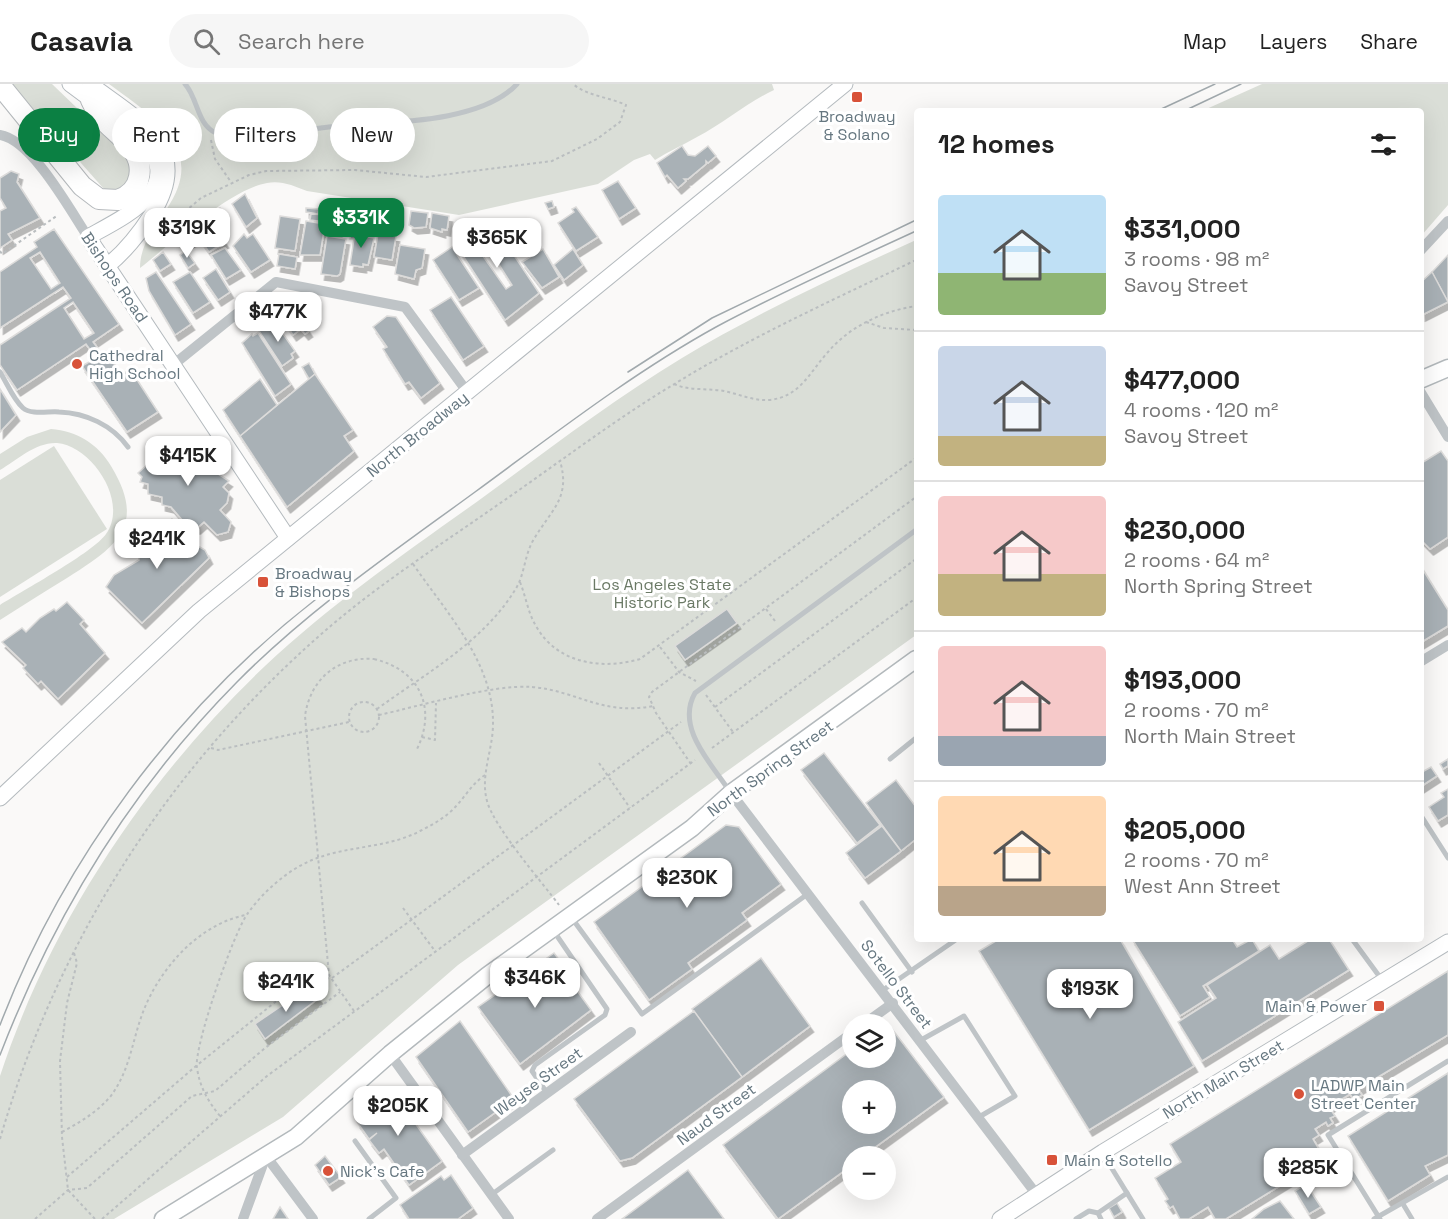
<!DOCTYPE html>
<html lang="en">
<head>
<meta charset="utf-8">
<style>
  body { margin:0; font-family:"Space Grotesk",sans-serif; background:#f6f6f6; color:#222; height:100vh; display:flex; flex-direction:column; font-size:22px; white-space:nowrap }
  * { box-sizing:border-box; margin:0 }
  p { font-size:20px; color:#767676 }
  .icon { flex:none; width:33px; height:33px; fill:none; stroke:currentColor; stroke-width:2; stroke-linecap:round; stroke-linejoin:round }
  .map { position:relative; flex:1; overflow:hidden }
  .drawer { position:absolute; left:914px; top:24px; width:510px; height:834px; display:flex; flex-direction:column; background:#fff; border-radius:6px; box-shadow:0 6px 24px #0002 }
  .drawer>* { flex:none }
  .top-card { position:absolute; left:18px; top:24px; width:570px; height:54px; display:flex; gap:12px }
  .controls { position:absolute; left:842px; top:930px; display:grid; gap:12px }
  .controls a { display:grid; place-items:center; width:54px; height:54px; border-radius:50%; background:#fff; box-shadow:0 6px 24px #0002; font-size:30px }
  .price { position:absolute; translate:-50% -51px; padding:0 14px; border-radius:12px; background:#fff; color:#222; font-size:20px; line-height:39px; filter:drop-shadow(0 2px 3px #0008) }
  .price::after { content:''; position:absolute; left:50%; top:36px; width:18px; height:14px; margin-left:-9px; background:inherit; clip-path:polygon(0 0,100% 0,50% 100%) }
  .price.on { background:#0b8043; color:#fff }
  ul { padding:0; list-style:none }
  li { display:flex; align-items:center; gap:18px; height:150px; padding:0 24px }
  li+li { border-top:2px solid #e0e0e0 }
  li span { display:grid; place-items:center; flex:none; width:168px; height:120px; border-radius:6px; color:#555 }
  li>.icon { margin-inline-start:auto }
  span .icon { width:72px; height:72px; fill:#fffc; stroke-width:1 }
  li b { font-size:26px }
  h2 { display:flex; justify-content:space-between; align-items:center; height:72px; padding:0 24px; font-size:26px }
  .tag { padding:0 21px; border-radius:27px; background:#fff; box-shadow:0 6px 24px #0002; font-size:21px; line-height:54px }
  .tag.on { background:#0b8043; color:#fff }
  header { display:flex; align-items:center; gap:36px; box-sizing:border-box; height:84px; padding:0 30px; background:#fff; border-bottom:2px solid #e0e0e0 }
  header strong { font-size:28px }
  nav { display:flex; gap:33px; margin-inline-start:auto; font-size:21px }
  .search { width:420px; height:54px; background:#f6f6f6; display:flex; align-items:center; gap:15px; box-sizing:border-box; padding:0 21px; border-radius:33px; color:#767676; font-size:22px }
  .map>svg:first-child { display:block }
</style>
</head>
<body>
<header>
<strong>Casavia</strong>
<div class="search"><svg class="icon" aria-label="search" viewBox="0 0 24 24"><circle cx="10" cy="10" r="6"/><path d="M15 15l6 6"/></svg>Search here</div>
<nav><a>Map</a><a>Layers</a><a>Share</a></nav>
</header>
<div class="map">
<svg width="1448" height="1135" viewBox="0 0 1448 1135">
  <defs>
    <filter id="shadow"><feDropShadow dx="3.5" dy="6" stdDeviation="0" flood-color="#0004"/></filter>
  </defs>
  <rect width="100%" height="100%" fill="#faf9f8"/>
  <g fill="#daded7">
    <polygon points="11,0 52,0 132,77 132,95 118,106 104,105"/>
    <path d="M109,0H772L774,6C746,19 724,39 697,53C683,61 669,67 655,76L650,70L634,76L598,100L459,131L307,107C294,102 281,96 267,99C229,106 171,160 140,184C140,161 154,144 166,126C209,64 153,33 109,0Z"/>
    <polygon points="1262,0 1448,0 1448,121 1421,152 1420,27 1202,27"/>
    <path d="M916,156V551L458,881L283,1033L114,1135H0V992C51,837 148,693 265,582C331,520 405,469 478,417C545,368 611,317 682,274C757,229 837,192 916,156Z"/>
    <path d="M51,345C77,347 98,360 111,382C148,443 115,463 67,494C44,508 22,522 0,536V521C22,507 94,468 106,450C129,418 92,362 57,359C36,358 17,376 0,386V370L27,353Z"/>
    <polygon points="54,362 107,445 0,513 0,396"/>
  </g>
  <g fill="#a9b1b6" stroke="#dcdbda" stroke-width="1.5" fill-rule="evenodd" filter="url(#shadow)">
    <polygon points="682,62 688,71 695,72 708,62 716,72 708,79 706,77 706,80 688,95 684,95 686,97 678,104 667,91 665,93 657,79"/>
    <polygon points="11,87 19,90 17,98 40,134 8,150 12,156 0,164 0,127 6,124 0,114 0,94"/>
    <polygon points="618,97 636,124 619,135 602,106"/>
    <polygon points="245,110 257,134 246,143 232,120"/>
    <polygon points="552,117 554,123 548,125 545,119"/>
    <polygon points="576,123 598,153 576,167 558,139 574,128 572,125"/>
    <polygon points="220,124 224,129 215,136 211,130"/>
    <polygon points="306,124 319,125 318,130 306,128"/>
    <polygon points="411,127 428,129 426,143 414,144 409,141"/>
    <polygon points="432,129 449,132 447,146 442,145 442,148 430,144"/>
    <polygon points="311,130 327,131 326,138 310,136"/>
    <polygon points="280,132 300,135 295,167 275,164"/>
    <polygon points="330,132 340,134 338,151 328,150"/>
    <path d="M490,135L539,209L505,236L454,158L463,150L464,152L469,148L473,154L478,151L474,145L479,141L478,139ZM484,157L512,201L506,205L476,162Z"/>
    <polygon points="306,137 325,140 320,171 300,171"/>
    <polygon points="213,140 225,158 209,168 197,151"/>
    <polygon points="352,141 358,143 357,151 374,154 368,181 363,180 363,183 350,181 354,155 350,155"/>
    <path d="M54,145L119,240L93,258L102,270L106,267L121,291L130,285L158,328L127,348L82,282L96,274L86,260L17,306L0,281V261L71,214L63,203L0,244V188L37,163L34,158ZM40,168L60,199L51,205L30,174ZM73,218L94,249L84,255L64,224Z"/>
    <polygon points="188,148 193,156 184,161 179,156"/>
    <polygon points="244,150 247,154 253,150 270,176 251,188 233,162"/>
    <polygon points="378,150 396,152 392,176 374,173"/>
    <polygon points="327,152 346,155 340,190 337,192 321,190"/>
    <polygon points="400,161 425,165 422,184 416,186 414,195 395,190"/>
    <polygon points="452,163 479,204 459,216 433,176"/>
    <polygon points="225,164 241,186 226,195 211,171"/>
    <polygon points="543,165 559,193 542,204 522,178"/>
    <polygon points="573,165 583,181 564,196 554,181"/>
    <polygon points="186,167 195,179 188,184 180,171"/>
    <polygon points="163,168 171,180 160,187 153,176"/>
    <polygon points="279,170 297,173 295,185 277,182"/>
    <polygon points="1448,171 1448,218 1432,188"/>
    <polygon points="216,185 230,208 218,216 203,194"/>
    <polygon points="156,188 191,240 175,251 149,207 146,194"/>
    <polygon points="190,188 210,218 193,229 173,198"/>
    <polygon points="1432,188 1448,218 1422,231 1420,199"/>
    <polygon points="451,213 484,262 463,276 430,226"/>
    <polygon points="289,224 291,226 294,224 309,247 305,250 301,245 293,251 281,233"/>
    <polygon points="387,232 396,233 440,299 421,314 409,298 405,300 383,265 387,263 373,243"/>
    <polygon points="274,237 295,267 291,270 293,274 282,282 259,247"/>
    <polygon points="258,249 291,300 275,312 242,259 252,250 253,252"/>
    <polygon points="309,279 315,290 309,295 302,283"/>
    <polygon points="315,290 353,346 344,352 354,367 287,423 240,352"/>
    <polygon points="260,295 277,321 240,352 223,326"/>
    <polygon points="0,305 16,331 0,348"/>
    <polygon points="177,354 182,359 185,358 188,365 198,366 201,377 211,379 212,386 229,397 223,403 229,409 227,419 220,426 231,438 228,448 217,451 204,438 197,444 189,444 171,423 162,421 162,413 148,410 148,400 140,398 142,393 138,389"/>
    <polygon points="1441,367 1448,377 1448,453 1430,465 1420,455 1420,380"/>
    <polygon points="172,435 194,454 191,458 205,466 209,474 142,539 106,503 114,491 139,476 137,456"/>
    <polygon points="1420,481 1448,526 1448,542 1420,559"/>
    <polygon points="67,518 84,536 80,540 105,569 58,615 41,597 38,600 23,584 26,581 2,558 22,544 26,548 40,534 54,525 56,527"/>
    <polygon points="727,525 737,539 685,576 675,562"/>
    <polygon points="824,669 880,741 857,759 801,686"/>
    <polygon points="1448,675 1448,682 1443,685 1440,680"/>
    <polygon points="1420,681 1424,687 1431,683 1437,692 1420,703"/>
    <polygon points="896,696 916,723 916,755 901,767 866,719"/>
    <polygon points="1448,705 1448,731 1438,737 1429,723 1444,713 1441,709"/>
    <polygon points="726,741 739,743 781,800 742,829 747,836 688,879 692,885 649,916 594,838"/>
    <polygon points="882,742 901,767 865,794 846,769"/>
    <polygon points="999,855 1120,855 1194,982 1089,1046 979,867"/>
    <polygon points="1132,855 1232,855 1237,863 1252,855 1259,867 1203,902 1210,913 1180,932"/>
    <polygon points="1311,855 1329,855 1349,886 1202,977 1178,938 1216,914 1207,901 1270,861 1279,875"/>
    <polygon points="554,869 560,877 557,879 591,926 520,980 478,923"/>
    <polygon points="761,874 810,942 742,993 692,925"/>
    <polygon points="1448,887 1448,951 1358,1005 1362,1011 1354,1016 1350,1010 1329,1023 1335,1032 1330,1034 1333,1039 1328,1042 1326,1038 1315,1045 1319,1051 1313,1055 1324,1074 1299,1089 1303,1094 1297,1098 1294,1093 1226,1135 1215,1135 1208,1123 1189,1135 1180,1135 1173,1122 1170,1124 1165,1117 1168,1115 1155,1094 1181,1078 1170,1060"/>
    <polygon points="309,903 319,914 265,955 255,940"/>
    <polygon points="694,927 742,993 632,1074 620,1077 574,1015"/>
    <polygon points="460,937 514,1015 468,1048 416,973"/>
    <path d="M885,943L892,945L944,1013L863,1072H852V1081L778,1135L723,1061L852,966V974H885ZM852,1006H885V1040H852Z"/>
    <polygon points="1448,989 1448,1071 1425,1082 1430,1091 1388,1117 1348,1052"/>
    <polygon points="383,1007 393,1008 442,1077 409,1101 384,1065 379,1069 369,1056 377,1049 369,1055 357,1038 366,1031 362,1026"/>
    <polygon points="325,1072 341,1093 329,1101 315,1081"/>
    <polygon points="688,1086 724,1135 622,1135"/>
    <polygon points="451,1091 473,1124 458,1135 409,1135 400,1121 441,1092 444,1096"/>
    <polygon points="1306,1100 1321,1123 1309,1130 1295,1107"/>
    <polygon points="1280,1117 1294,1135 1252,1135 1264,1125"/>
    <polygon points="1117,1119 1122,1128 1114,1133 1109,1124"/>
    <polygon points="280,1123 288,1135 273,1135"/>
  </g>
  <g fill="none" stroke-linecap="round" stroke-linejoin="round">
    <defs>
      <g id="secondary">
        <path d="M70,0L140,52C189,104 126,132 88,153L288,454"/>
        <path d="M90,0C138,36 195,63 152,130C139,150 126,167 107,182"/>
        <polyline points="0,714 199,527 845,0"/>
        <polyline points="1000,1135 1103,1068 1448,858"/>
      </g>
      <g id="primary">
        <polyline points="1420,296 1448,284"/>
        <polyline points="163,1135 296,1053 390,970 488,891 692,744 731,709 916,575"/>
      </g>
      <path id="highway" d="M0,1L82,102L99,115L118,116C129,112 137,105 139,93C145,65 115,51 100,32C96,28 94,21 91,16"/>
    </defs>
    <use href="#secondary" stroke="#b4babe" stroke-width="17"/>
    <use href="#primary" stroke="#b3b9bc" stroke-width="19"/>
    <use href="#highway" stroke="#b5b9bc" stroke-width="22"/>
    <g stroke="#babec0" stroke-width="2" stroke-dasharray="3 3" stroke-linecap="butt">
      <polyline points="211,56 215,75 231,98"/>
      <path d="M153,155L201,114L249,91L266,87L355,86L426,93L552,77L597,55L620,38L626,21C609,13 587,12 573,0"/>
      <polyline points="0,167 2,170 58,131"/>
      <polyline points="866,238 884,244 916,246"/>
      <path d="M674,300C689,307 707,304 724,307C739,310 753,317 769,316C800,313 809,289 828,268C850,242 883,227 916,222"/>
      <path d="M413,480C446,528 494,579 493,640C493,666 480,691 487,717C494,743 541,797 559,821"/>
      <path d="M520,498C526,513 528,529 536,542C557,580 603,586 640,575L916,374"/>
      <polyline points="766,525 775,537"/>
      <polyline points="660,563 679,588 696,597"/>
      <polyline points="706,611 733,648"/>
      <circle cx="364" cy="633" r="15"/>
      <polyline points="715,623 916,475"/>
      <path d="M377,625C425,590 483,558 515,506C525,491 524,471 534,455C551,426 571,414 560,377"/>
      <path d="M379,631C420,622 493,600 532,603C578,607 602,632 653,622"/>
      <polyline points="422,653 435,656 436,619"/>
      <polyline points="211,664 218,666 349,638"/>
      <polyline points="712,664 916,514"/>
      <polyline points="599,679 630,724"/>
      <polyline points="691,680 656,629 649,613 652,608 916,413"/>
      <polyline points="403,824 435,867"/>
      <polyline points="74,869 77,879 67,919 60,977 62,1053 68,1106 95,1135"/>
      <path d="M354,927L329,891L305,632C310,596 337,572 374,575"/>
      <path d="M220,1032C208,1017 200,1004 197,984C193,964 235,845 248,829C261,811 279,794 298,783C337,760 382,767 420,747C434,740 448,732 457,721C467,710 473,699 485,691"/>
      <path d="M62,1048C79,1039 97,1028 110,1013C130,987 132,957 143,928C160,884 199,840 246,831"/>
      <path d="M0,1055C58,856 169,682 326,546C379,500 439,462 496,422C556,381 614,336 676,299C753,252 835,215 916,176"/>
      <polyline points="67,1093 196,982 279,915 306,896 332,894 681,638"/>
      <polyline points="35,1135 68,1106 87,1104 192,1012 215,1007 265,964 340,908"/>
      <polyline points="102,1135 267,992 695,676"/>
    </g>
    <g stroke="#bfc4c7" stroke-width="5">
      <path d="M185,0C198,14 197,41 216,49C251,64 293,46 329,43C381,38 480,41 517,0"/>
      <path d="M0,288C7,299 13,315 23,324C31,331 49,327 59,328C86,329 112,341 128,363"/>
      <polyline points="890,675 916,654"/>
      <path d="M730,708C712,680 675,644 695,609L916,446"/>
      <polyline points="1420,730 1448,774"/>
      <polyline points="862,819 912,888"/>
      <polyline points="571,833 642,930 809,809"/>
      <polyline points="1352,855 1382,896"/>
      <polyline points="883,906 957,855"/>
      <polyline points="921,956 964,932 1015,1012 979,1033"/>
      <polyline points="547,1009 532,987 535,981 605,931 607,925 553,846"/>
      <polyline points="355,1057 396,1114 369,1135"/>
      <polyline points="1103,1070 1143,1135"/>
      <polyline points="491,1111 553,1066"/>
      <polyline points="1403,1120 1412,1135"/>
      <polyline points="1098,1129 1127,1109"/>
      <polyline points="1076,1135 1089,1127 1098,1129 1101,1135"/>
      <polyline points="1374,1135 1448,1093"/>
      <polyline points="1380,1135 1328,1051 1448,977"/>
    </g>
    <g stroke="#bfc4c7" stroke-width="10">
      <path d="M0,51C32,56 70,126 88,153"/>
      <polyline points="1420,167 1448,137"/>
      <polyline points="173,281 276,198 405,223 468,309"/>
      <polyline points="1420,307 1448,353"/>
      <polyline points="1420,578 1448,561"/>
      <polyline points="731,709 1037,1111"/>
      <polyline points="864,940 893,919"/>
      <polyline points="390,970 509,1135"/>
      <polyline points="462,1071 631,948"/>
      <polyline points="266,1072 313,1135"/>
      <polyline points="243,1135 266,1072"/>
      <polyline points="597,1135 852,949"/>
    </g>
    <use href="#secondary" stroke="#fff" stroke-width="15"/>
    <use href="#primary" stroke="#fff" stroke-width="16"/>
    <use href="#highway" stroke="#fff" stroke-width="20"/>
    <g stroke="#a1a9ad" stroke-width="1.5">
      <polyline points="1157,27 1215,0"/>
      <polyline points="1184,27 1241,0"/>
      <polyline points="628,288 712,234 916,136"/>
      <path d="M0,941C63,776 176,624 315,516"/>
      <path d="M0,971C54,831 131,705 237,598C308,526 393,468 475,408C553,351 631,290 716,243C781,208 849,178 916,147"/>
    </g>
    <path stroke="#babec0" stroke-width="2" stroke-dasharray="3 3" stroke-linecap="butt" d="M374,575C420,586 437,624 417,665"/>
  </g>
  <g fill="#d85239" stroke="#fff" stroke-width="2">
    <rect x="851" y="7" width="12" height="12" rx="3"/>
    <circle cx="77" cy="280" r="6"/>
    <rect x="257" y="492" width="12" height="12" rx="3"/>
    <rect x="1373" y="916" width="12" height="12" rx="3"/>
    <circle cx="1299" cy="1010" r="6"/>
    <rect x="1046" y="1070" width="12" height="12" rx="3"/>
    <circle cx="328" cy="1087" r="6"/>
  </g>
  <g text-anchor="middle" stroke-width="6" stroke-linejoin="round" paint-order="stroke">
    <g font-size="16" fill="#667780" stroke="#fff" text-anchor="start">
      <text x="857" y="38" text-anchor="middle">Broadway<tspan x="857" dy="18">&amp; Solano</tspan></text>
      <text x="89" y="277">Cathedral<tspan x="89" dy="18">High School</tspan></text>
      <text x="275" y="495">Broadway<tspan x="275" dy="18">&amp; Bishops</tspan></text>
      <text x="1367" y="928" text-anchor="end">Main &amp; Power</text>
      <text x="1311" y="1007">LADWP Main<tspan x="1311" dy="18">Street Center</tspan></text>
      <text x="1064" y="1082">Main &amp; Sotello</text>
      <text x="340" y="1093">Nick's Cafe</text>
    </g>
    <g font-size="16" fill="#667780" stroke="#fff">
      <text transform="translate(115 193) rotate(56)" y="6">Bishops Road</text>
      <text transform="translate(417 350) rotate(-39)" y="6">North Broadway</text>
      <text transform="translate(770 684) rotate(-36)" y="6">North Spring Street</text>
      <text transform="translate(897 900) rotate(53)" y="6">Sotello Street</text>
      <text transform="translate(1223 995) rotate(-31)" y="6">North Main Street</text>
      <text transform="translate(538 997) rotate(-36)" y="6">Weyse Street</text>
      <text transform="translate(716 1030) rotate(-36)" y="6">Naud Street</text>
    </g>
    <g font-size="16" fill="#6a7965" stroke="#fff">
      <text x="662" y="506">Los Angeles State<tspan x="662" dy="18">Historic Park</tspan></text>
    </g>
  </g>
</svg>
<div class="controls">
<a><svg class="icon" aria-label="layers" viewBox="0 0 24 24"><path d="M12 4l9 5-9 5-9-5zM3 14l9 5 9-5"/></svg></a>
<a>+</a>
<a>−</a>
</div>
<b class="price on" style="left:361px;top:165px">$331K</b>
<b class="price" style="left:187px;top:175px">$319K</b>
<b class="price" style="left:497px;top:185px">$365K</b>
<b class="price" style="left:278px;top:259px">$477K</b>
<b class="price" style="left:188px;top:403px">$415K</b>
<b class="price" style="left:157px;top:486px">$241K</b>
<b class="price" style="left:687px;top:825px">$230K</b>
<b class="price" style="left:535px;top:925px">$346K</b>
<b class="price" style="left:286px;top:929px">$241K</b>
<b class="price" style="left:1090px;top:936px">$193K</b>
<b class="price" style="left:398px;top:1053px">$205K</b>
<b class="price" style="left:1308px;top:1115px">$285K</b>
<div class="top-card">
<a class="tag on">Buy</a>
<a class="tag">Rent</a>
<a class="tag">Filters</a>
<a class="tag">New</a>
</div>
<section class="drawer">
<h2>12 homes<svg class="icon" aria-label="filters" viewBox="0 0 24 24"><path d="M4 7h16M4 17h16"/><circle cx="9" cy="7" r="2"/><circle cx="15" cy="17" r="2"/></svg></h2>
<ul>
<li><span style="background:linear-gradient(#bfe0f5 65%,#8fb573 0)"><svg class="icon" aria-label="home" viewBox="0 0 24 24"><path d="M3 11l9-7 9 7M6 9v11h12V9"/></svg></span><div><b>$331,000</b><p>3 rooms · 98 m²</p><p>Savoy Street</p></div></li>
<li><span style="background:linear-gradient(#c9d6e8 75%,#c2b280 0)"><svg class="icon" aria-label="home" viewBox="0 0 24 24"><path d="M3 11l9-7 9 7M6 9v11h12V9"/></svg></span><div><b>$477,000</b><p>4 rooms · 120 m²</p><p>Savoy Street</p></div></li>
<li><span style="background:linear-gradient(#f6c9c9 65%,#c2b280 0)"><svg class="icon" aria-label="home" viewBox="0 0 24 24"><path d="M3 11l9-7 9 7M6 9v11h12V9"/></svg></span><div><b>$230,000</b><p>2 rooms · 64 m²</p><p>North Spring Street</p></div></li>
<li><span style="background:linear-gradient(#f6c9c9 75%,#9aa5b1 0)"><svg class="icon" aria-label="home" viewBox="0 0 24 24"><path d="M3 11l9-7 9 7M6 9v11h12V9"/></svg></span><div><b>$193,000</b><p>2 rooms · 70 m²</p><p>North Main Street</p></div></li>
<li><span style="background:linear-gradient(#ffd9b3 75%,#b9a48a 0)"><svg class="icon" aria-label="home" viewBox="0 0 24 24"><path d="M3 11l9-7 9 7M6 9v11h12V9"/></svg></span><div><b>$205,000</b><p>2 rooms · 70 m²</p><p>West Ann Street</p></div></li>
</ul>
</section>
</div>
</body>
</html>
